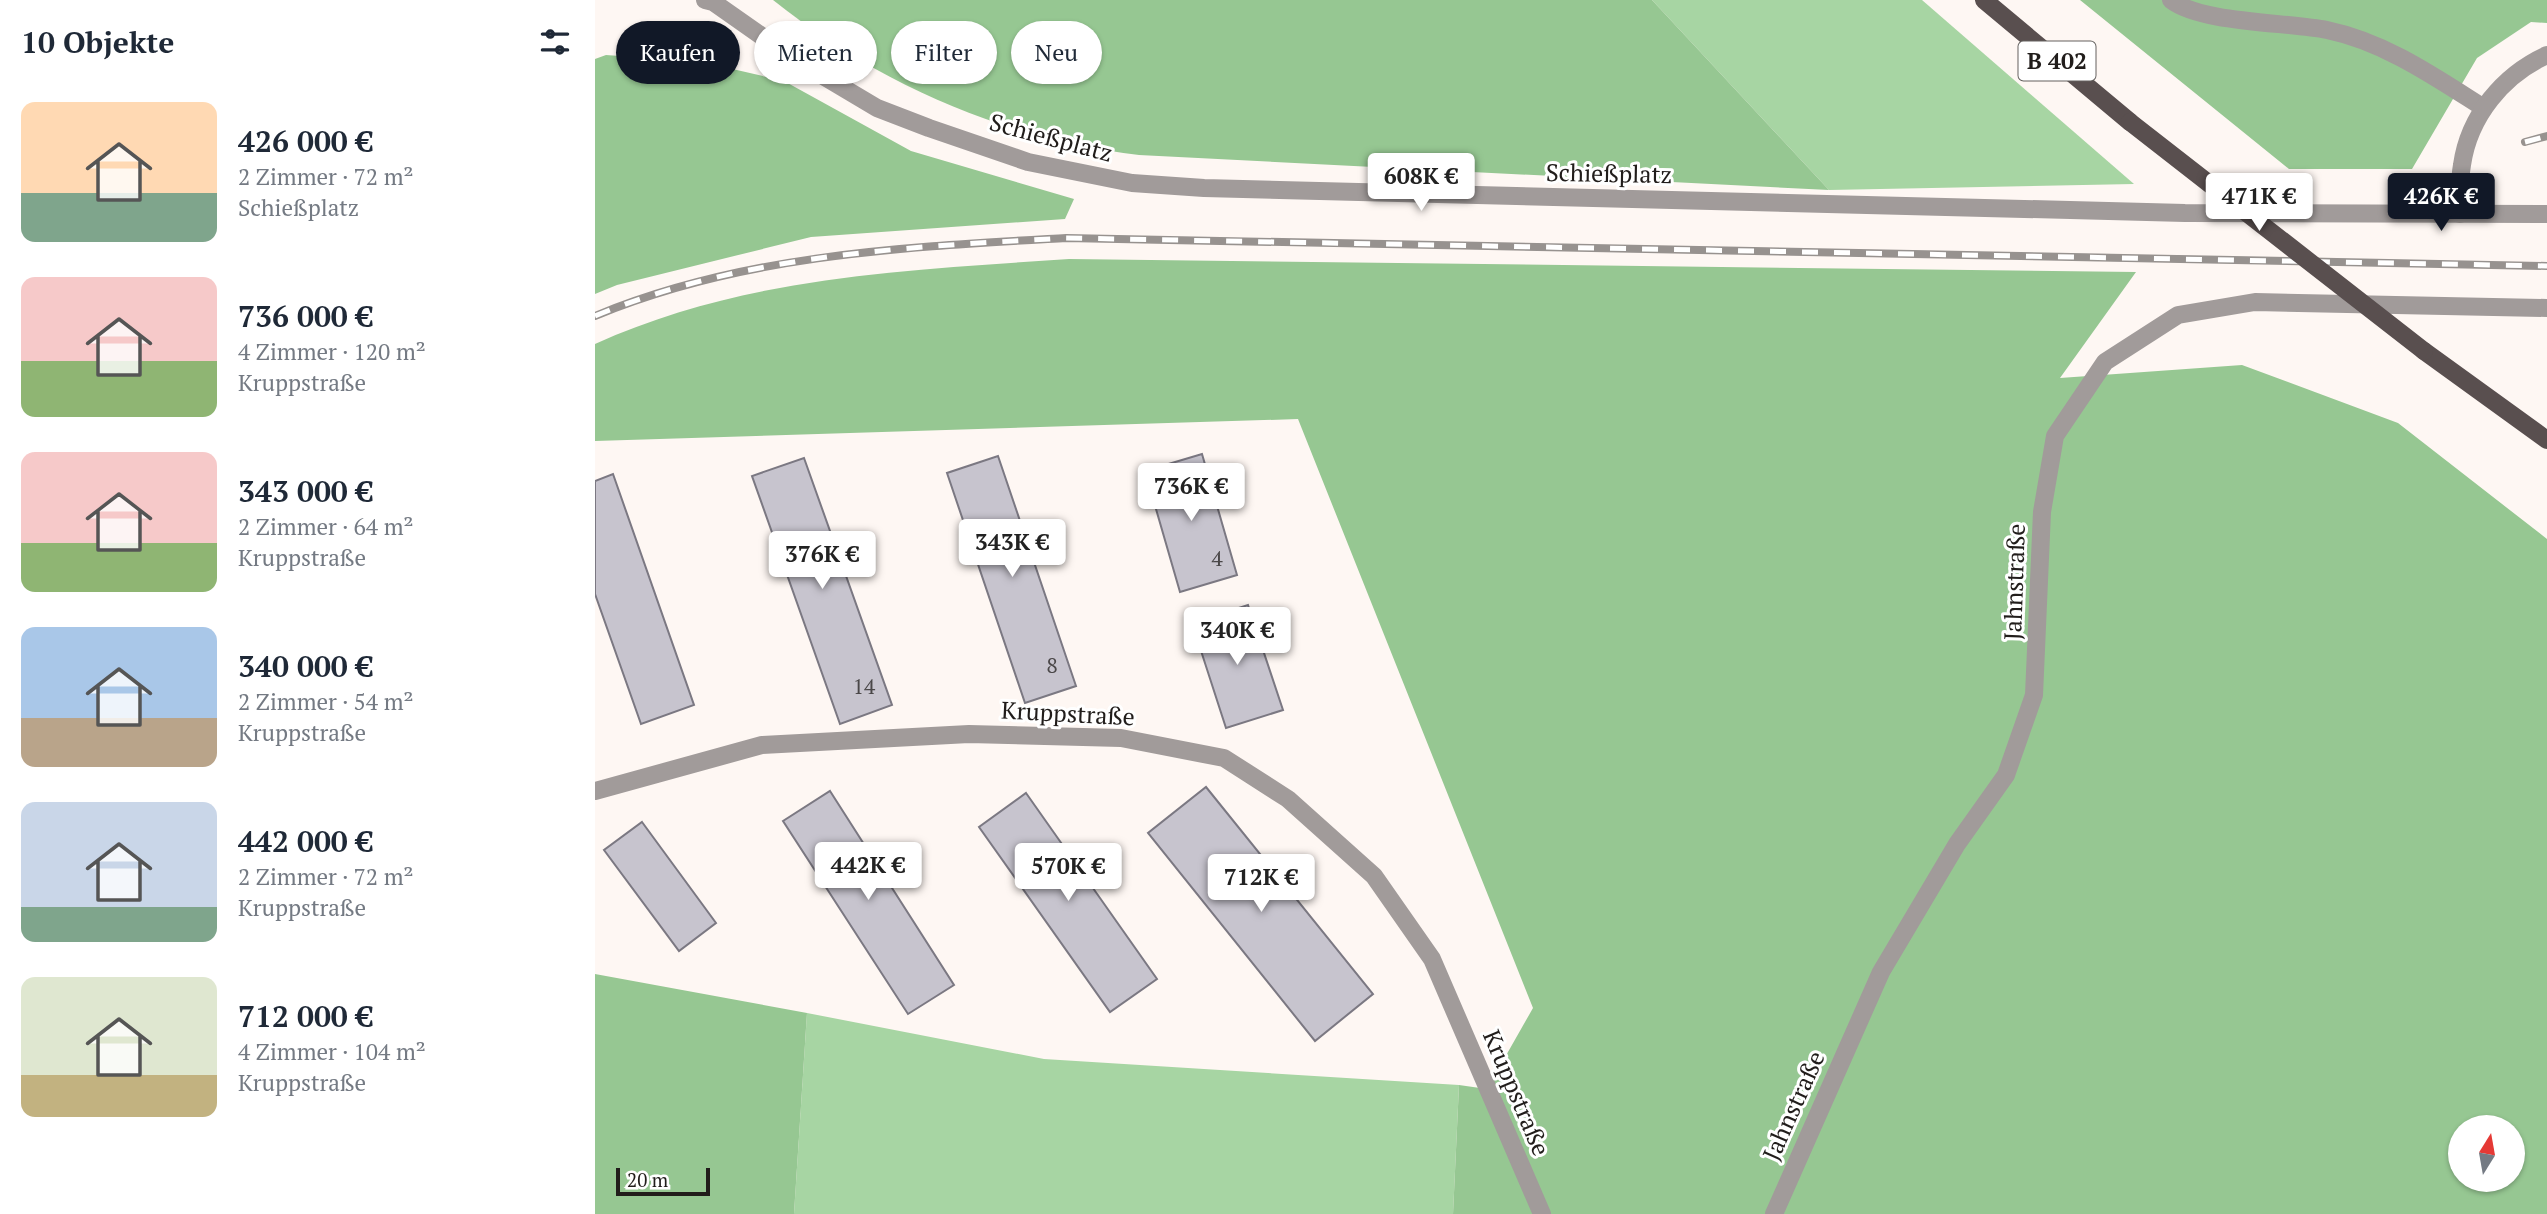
<!DOCTYPE html>
<html lang="de">
<head>
<meta charset="utf-8">
<style>
  body { margin:0; font-family:"PT Serif",serif; background:#f6f6f7; color:#1f2937; height:100vh; display:flex; flex-direction:column; font-size:26px; white-space:nowrap }
  * { box-sizing:border-box; margin:0 }
  p { font-size:23px; color:#747a83 }
  .icon { flex:none; width:38px; height:38px; fill:none; stroke:currentColor; stroke-width:2; stroke-linecap:round; stroke-linejoin:round }
  .map { position:relative; flex:1; overflow:hidden }
  .drawer { display:flex; flex-direction:column; background:#fff; width:595px }
  .drawer>* { flex:none }
  .hud { position:absolute; left:21px; top:21px; width:665px; height:63px; display:flex; gap:14px }
  .needle { width:46px; rotate:11deg }
  .controls { position:absolute; left:1853px; top:1115px; display:grid; gap:14px }
  .controls a { display:grid; place-items:center; width:77px; height:77px; border-radius:50%; background:#fff; box-shadow:0 2px 5px #0004; font-size:35px }
  .scale { position:absolute; left:21px; bottom:18px; width:94px; box-sizing:border-box; padding-left:7px; border:4px solid #211d1b; border-top:0; font-size:19px; line-height:24px; white-space:nowrap; color:#211d1b; -webkit-text-stroke:5px #fff; paint-order:stroke }
  .price { position:absolute; translate:-50% -60px; padding:0 16px; border-radius:7px; background:#fff; color:#222; font-size:23px; line-height:46px; filter:drop-shadow(0 2px 4px #0008) }
  .price::after { content:''; position:absolute; left:50%; top:42px; width:21px; height:16px; margin-left:-10px; background:inherit; clip-path:polygon(0 0,100% 0,50% 100%) }
  .price.current { background:#111827; color:#fff }
  ul { padding:0; list-style:none }
  li { display:flex; align-items:center; gap:21px; height:175px; padding:0 21px }
  li span { display:grid; place-items:center; flex:none; width:196px; height:140px; border-radius:14px; color:#555 }
  li>.icon { margin-inline-start:auto }
  span .icon { width:84px; height:84px; fill:#fffc; stroke-width:1 }
  li b { font-size:30px }
  h2 { display:flex; justify-content:space-between; align-items:center; height:84px; padding:0 21px; font-size:30px }
  .tag { padding:0 24px; border-radius:32px; background:#fff; box-shadow:0 2px 5px #0004; font-size:24px; line-height:63px }
  .tag.current { background:#111827; color:#fff }
  main { display:flex; flex:1; min-height:0 }
  .map>svg:first-child { display:block }
</style>
</head>
<body>
<main>
<section class="drawer">
<h2>10 Objekte<svg class="icon" aria-label="filters" viewBox="0 0 24 24"><path d="M4 7h16M4 17h16"/><circle cx="9" cy="7" r="2"/><circle cx="15" cy="17" r="2"/></svg></h2>
<ul>
<li><span style="background:linear-gradient(#ffd9b3 65%,#7fa58c 0)"><svg class="icon" aria-label="home" viewBox="0 0 24 24"><path d="M3 11l9-7 9 7M6 9v11h12V9"/></svg></span><div><b>426 000 €</b><p>2 Zimmer · 72 m²</p><p>Schießplatz</p></div></li>
<li><span style="background:linear-gradient(#f6c9c9 60%,#8fb573 0)"><svg class="icon" aria-label="home" viewBox="0 0 24 24"><path d="M3 11l9-7 9 7M6 9v11h12V9"/></svg></span><div><b>736 000 €</b><p>4 Zimmer · 120 m²</p><p>Kruppstraße</p></div></li>
<li><span style="background:linear-gradient(#f6c9c9 65%,#8fb573 0)"><svg class="icon" aria-label="home" viewBox="0 0 24 24"><path d="M3 11l9-7 9 7M6 9v11h12V9"/></svg></span><div><b>343 000 €</b><p>2 Zimmer · 64 m²</p><p>Kruppstraße</p></div></li>
<li><span style="background:linear-gradient(#a9c7e8 65%,#b9a48a 0)"><svg class="icon" aria-label="home" viewBox="0 0 24 24"><path d="M3 11l9-7 9 7M6 9v11h12V9"/></svg></span><div><b>340 000 €</b><p>2 Zimmer · 54 m²</p><p>Kruppstraße</p></div></li>
<li><span style="background:linear-gradient(#c9d6e8 75%,#7fa58c 0)"><svg class="icon" aria-label="home" viewBox="0 0 24 24"><path d="M3 11l9-7 9 7M6 9v11h12V9"/></svg></span><div><b>442 000 €</b><p>2 Zimmer · 72 m²</p><p>Kruppstraße</p></div></li>
<li><span style="background:linear-gradient(#dfe7d0 70%,#c2b280 0)"><svg class="icon" aria-label="home" viewBox="0 0 24 24"><path d="M3 11l9-7 9 7M6 9v11h12V9"/></svg></span><div><b>712 000 €</b><p>4 Zimmer · 104 m²</p><p>Kruppstraße</p></div></li>
</ul>
</section>
<div class="map">
<svg width="1952" height="1214" viewBox="0 0 1952 1214">
  <rect width="100%" height="100%" fill="#fef7f3"/>
  <g fill="#a7d5a3">
    <polygon points="1057,0 1327,0 1539,184 1234,190"/>
    <polygon points="212,1013 449,1059 864,1085 858,1214 199,1214"/>
  </g>
  <g fill="#96c792" fill-rule="evenodd">
    <path d="M178,0H1057L1234,190L544,155C410,139 284,85 178,0Z"/>
    <polygon points="1485,0 1952,0 1952,23 1936,22 1882,58 1817,169 1694,169"/>
    <polygon points="11,55 107,62 189,81 316,151 479,199 470,219 216,237 22,285 0,294 0,59"/>
    <path d="M474,259L1541,272L1465,378L1647,365L1803,423L1952,539V1214H858L864,1085L892,1089L938,1008L703,419L0,441V344C149,276 313,270 474,259ZM1866,1127H1918V1180H1866Z"/>
    <polygon points="0,974 212,1013 199,1214 0,1214"/>
  </g>
  <g fill="#c7c4ce" stroke="#7b7882" stroke-width="2">
    <polygon points="607,454 642,575 585,592 550,471"/>
    <polygon points="403,456 481,686 430,703 352,473"/>
    <polygon points="209,458 297,705 245,724 157,476"/>
    <polygon points="18,474 99,705 46,724 0,594 0,481"/>
    <polygon points="653,605 688,710 631,728 597,623"/>
    <polygon points="611,787 778,994 720,1041 553,833"/>
    <polygon points="235,791 359,985 313,1014 188,821"/>
    <polygon points="431,793 562,979 515,1012 384,827"/>
    <polygon points="47,822 121,923 84,951 9,850"/>
  </g>
  <g fill="none" stroke-linecap="round" stroke-linejoin="round">
    <g stroke="#a19b9a" stroke-width="18">
      <polyline points="110,0 118,2 198,58 282,108 334,128 433,162 537,183 609,188 1590,213 1952,214"/>
      <path d="M1576,0C1605,23 1692,22 1732,30C1790,42 1840,77 1889,108"/>
      <path d="M1865,214C1865,198 1864,181 1867,165C1874,116 1908,75 1952,55"/>
      <polyline points="0,791 167,745 374,734 526,738 629,758 693,799 779,876 837,959 947,1214"/>
      <polyline points="1179,1214 1286,972 1362,844 1411,775 1439,695 1447,512 1460,436 1510,362 1583,315 1660,302 1952,308"/>
    </g>
    <g stroke="#594f4f" stroke-width="18">
      <polyline points="1389,0 1535,122"/>
      <polyline points="1829,351 1952,440"/>
    </g>
    <defs>
      <g id="rail">
        <polyline points="1930,142 1952,136"/>
        <path d="M0,316C149,254 312,247 471,238L1952,266"/>
      </g>
    </defs>
    <use href="#rail" stroke="#97928f" stroke-width="8"/>
    <use href="#rail" stroke="#fff" stroke-width="5" stroke-dasharray="16" stroke-linecap="butt"/>
    <polyline stroke="#594f4f" stroke-width="18" points="1535,122 1829,351"/>
  </g>
  <g text-anchor="middle" stroke-width="6" stroke-linejoin="round" paint-order="stroke">
    <g font-size="21" fill="#4a4748">
      <text x="622" y="566">4</text>
      <text x="457" y="673">8</text>
      <text x="269" y="694">14</text>
    </g>
    <rect fill="#fff" stroke="#64615f" stroke-width="2" x="1423.5" y="41.5" width="77" height="39" rx="5"/>
    <g font-size="23" font-weight="bold" fill="#211d1b">
      <text x="1462" y="69">B 402</text>
    </g>
    <g font-size="24" fill="#211d1b" stroke="#fff">
      <text transform="translate(456 138) rotate(15)" y="8">Schießplatz</text>
      <text transform="translate(1014 174) rotate(1)" y="8">Schießplatz</text>
      <text transform="translate(1420 582) rotate(-88)" y="8">Jahnstraße</text>
      <text transform="translate(473 714) rotate(3)" y="8">Kruppstraße</text>
      <text transform="translate(921 1093) rotate(67)" y="8">Kruppstraße</text>
      <text transform="translate(1199 1106) rotate(-66)" y="8">Jahnstraße</text>
    </g>
  </g>
</svg>
<div class="controls">
<a><svg class="needle" viewBox="-14 -14 28 28"><path d="M0-13l5 13h-10z" fill="#e53935"/><path d="M0 13l5-13h-10z" fill="#747a83"/></svg></a>
</div>
<div class="scale">20 m</div>
<b class="price" style="left:826px;top:213px">608K €</b>
<b class="price" style="left:1664px;top:233px">471K €</b>
<b class="price current" style="left:1846px;top:233px">426K €</b>
<b class="price" style="left:596px;top:523px">736K €</b>
<b class="price" style="left:417px;top:579px">343K €</b>
<b class="price" style="left:227px;top:591px">376K €</b>
<b class="price" style="left:642px;top:667px">340K €</b>
<b class="price" style="left:273px;top:902px">442K €</b>
<b class="price" style="left:473px;top:903px">570K €</b>
<b class="price" style="left:666px;top:914px">712K €</b>
<div class="hud">
<a class="tag current">Kaufen</a>
<a class="tag">Mieten</a>
<a class="tag">Filter</a>
<a class="tag">Neu</a>
</div>
</div>
</main>
</body>
</html>
